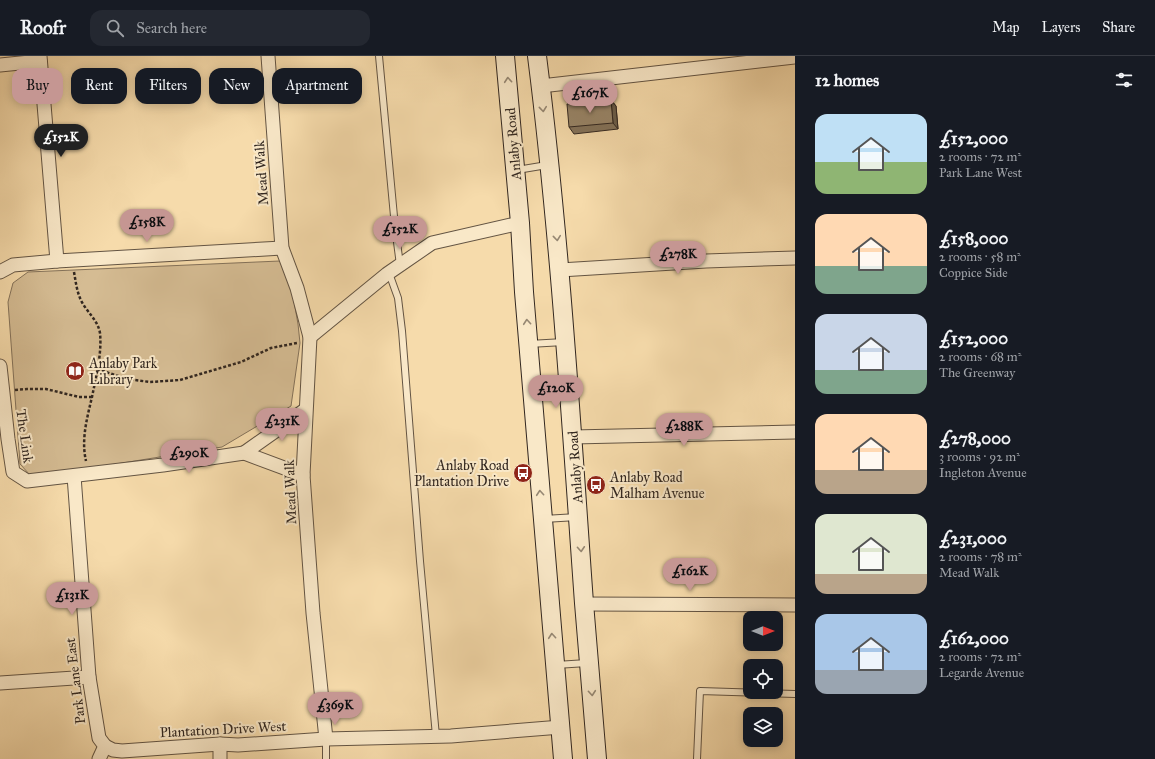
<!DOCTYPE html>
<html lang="en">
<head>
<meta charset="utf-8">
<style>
  body { margin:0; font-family:"IM FELL Great Primer",serif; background:#242831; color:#f1f3f6; height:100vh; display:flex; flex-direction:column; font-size:15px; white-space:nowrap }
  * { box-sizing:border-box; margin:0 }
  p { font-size:13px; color:#9ea1a6 }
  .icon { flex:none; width:22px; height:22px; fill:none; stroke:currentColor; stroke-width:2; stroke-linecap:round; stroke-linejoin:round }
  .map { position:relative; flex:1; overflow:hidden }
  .drawer { display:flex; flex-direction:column; background:#171b24; width:360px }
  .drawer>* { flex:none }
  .top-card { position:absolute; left:12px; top:12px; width:380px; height:36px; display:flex; gap:8px }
  .needle { width:26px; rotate:90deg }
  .buttons { position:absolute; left:743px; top:555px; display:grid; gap:8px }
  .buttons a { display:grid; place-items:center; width:40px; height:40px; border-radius:8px; background:#171b24; box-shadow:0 2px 10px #0003; font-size:20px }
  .price { position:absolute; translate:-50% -34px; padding:0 9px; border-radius:14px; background:#c59692; color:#111; font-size:13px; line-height:26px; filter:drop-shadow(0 1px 2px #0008) }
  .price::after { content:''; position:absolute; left:50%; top:24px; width:12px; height:9px; margin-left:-6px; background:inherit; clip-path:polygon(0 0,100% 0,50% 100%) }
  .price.selected { background:#222; color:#fff }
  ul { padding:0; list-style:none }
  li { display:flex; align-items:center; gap:12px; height:100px; padding:0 20px }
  li span { display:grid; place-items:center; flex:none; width:112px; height:80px; border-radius:12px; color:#555 }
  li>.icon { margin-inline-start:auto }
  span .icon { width:48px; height:48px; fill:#fffc; stroke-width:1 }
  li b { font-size:17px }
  h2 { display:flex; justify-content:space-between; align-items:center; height:48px; padding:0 20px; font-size:17px }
  .pill { padding:0 14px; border-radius:12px; background:#171b24; box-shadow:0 2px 10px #0003; font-size:14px; line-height:36px }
  .pill.selected { background:#c59692; color:#111 }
  header { display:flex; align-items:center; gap:24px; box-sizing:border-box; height:56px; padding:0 20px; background:#171b24; border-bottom:1px solid #363941 }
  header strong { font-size:19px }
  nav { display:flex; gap:22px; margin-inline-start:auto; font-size:14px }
  .search { width:280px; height:36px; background:#242831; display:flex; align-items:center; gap:10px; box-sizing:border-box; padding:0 14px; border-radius:12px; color:#9ea1a6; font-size:15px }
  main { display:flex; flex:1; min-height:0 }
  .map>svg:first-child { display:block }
</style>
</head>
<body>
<header>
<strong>Roofr</strong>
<div class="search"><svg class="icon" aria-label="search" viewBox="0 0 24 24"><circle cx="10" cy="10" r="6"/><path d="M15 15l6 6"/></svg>Search here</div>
<nav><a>Map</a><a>Layers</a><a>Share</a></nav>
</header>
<main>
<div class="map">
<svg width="795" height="703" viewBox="0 0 795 703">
  <rect width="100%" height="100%" fill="#f6dbab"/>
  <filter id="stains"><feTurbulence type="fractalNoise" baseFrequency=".005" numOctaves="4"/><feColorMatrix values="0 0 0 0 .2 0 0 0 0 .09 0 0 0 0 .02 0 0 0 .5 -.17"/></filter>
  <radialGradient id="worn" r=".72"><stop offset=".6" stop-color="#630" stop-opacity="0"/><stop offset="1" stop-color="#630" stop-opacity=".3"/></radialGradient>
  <polygon fill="#d5bc93" stroke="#84725a" points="280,205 292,234 298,268 300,287 291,350 222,391 91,412 30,419 20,408 8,246 13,227 28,216"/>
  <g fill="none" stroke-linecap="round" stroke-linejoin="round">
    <defs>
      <g id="service">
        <polyline points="379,0 395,171 400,209"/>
        <polyline points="517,114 547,109"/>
        <polyline points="389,217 398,242 402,275 420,505 436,680"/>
        <polyline points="529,288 564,286"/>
        <polyline points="544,463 577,461"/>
        <polyline points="556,609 587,607"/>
        <polyline points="326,703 326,683"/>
        <polyline points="697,703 700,635 795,638"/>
      </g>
      <g id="minor">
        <polyline points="40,0 57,205"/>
        <polyline points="268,0 282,192 297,232 310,281 303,419 313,557 326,683"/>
        <polyline points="0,9 40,5"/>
        <polyline points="541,30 795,1"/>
        <polyline points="560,214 706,205 795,202"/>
        <polyline points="0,216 13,209 57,205 282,192"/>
        <polyline points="310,281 387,218 432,187 520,167"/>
        <polyline points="0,310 8,383 13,416 27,425 163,409 244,397 303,419"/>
        <polyline points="573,381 795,376"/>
        <polyline points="244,397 305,354"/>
        <polyline points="74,420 89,621 99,682 105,690 99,703"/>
        <polyline points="584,548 795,549"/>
        <polyline points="0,627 89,621"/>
        <polyline points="220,688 220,703"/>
        <polyline points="105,690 113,694 122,695 220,688 238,689 326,683 451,680 561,671"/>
      </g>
      <g id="secondary">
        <polyline points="505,0 520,167 524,236 563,703"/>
        <path d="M537,0C560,182 571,365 584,547C588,599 593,651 597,703"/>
      </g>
    </defs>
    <use href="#service" stroke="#635443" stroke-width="8"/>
    <use href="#minor" stroke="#635443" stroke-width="15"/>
    <use href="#secondary" stroke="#322720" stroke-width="20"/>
    <g stroke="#322720" stroke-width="2.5" stroke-dasharray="3 2" stroke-linecap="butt">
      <path d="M74,216C76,227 77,238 83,248C89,258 98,265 100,277C102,298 96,321 92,341C87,362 81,384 86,405"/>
      <polyline points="97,313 127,323 150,326 180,324 241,306 271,292 297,287"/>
      <polyline points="15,334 27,333 46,333 79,341 92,341"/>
    </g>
    <use href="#service" stroke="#f9e8c8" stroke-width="6"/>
    <use href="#minor" stroke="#f9e8c8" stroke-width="13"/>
    <use href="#secondary" stroke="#f9e8c8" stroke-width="18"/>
  </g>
  <polygon fill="#837259" stroke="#322720" points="611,44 616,50 618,73 574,78 569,71"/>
  <polygon fill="#6a5d49" stroke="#322720" points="611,44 616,50 618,73 613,67"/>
  <polygon fill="#988568" stroke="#322720" points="611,44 613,67 569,71 567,48"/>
  <defs><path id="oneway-chevron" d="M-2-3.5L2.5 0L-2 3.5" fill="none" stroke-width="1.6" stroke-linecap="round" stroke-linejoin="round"/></defs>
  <g stroke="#968874">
    <use href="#oneway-chevron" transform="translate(508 24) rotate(-95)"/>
    <use href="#oneway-chevron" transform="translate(543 53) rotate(84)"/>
    <use href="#oneway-chevron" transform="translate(557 182) rotate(84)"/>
    <use href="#oneway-chevron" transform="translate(527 266) rotate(-95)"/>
    <use href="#oneway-chevron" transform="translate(540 437) rotate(-95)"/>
    <use href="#oneway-chevron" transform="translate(581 493) rotate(86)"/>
    <use href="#oneway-chevron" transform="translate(552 580) rotate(-95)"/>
    <use href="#oneway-chevron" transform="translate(592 637) rotate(85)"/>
  </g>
  <defs>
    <symbol id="library-disc" viewBox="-11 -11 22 22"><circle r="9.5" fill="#8f2418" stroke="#f9e8c8"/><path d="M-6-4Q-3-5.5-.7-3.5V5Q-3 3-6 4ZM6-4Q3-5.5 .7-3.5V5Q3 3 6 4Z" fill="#fff"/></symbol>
    <symbol id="bus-disc" viewBox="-11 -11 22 22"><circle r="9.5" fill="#8f2418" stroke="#f9e8c8"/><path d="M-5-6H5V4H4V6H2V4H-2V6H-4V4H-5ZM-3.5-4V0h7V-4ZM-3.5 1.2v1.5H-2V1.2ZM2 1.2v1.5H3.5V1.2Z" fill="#fff"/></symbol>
  </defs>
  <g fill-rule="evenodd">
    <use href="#library-disc" x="64" y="304" width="22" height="22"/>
    <use href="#bus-disc" x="512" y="406" width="22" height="22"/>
    <use href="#bus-disc" x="585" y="418" width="22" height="22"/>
  </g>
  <g text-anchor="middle" stroke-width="4" stroke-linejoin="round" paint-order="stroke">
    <g font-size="14" fill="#322720" stroke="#f9e8c8">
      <text transform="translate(513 88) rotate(-95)" y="5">Anlaby Road</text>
      <text transform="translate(261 117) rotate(-94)" y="5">Mead Walk</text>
      <text transform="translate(25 380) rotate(82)" y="5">The Link</text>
      <text transform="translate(575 411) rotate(-94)" y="5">Anlaby Road</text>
      <text transform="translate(290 436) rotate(-92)" y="5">Mead Walk</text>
      <text transform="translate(75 625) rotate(-97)" y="5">Park Lane East</text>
      <text transform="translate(223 673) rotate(-3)" y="5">Plantation Drive West</text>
    </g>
    <g font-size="14" fill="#322720" stroke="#f9e8c8" text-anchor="start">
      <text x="89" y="312">Anlaby Park<tspan x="89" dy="16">Library</tspan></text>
      <text x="509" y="414" text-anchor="end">Anlaby Road<tspan x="509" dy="16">Plantation Drive</tspan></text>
      <text x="610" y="426">Anlaby Road<tspan x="610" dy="16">Malham Avenue</tspan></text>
    </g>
  </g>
  <rect width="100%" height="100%" filter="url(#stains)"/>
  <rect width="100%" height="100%" fill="url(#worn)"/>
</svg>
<div class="buttons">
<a><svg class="needle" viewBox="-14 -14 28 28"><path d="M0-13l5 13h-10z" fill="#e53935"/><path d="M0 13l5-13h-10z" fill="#9ea1a6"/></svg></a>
<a><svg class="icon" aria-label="locate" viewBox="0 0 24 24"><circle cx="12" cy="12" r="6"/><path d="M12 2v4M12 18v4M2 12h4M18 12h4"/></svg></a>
<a><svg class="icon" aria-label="layers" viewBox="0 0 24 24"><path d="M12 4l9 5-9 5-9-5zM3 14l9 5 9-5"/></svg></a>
</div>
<b class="price" style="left:590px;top:58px">£167K</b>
<b class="price selected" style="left:61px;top:102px">£152K</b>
<b class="price" style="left:147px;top:187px">£158K</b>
<b class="price" style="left:400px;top:194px">£152K</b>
<b class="price" style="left:678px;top:219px">£278K</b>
<b class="price" style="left:556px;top:353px">£120K</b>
<b class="price" style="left:282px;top:386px">£231K</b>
<b class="price" style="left:684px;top:391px">£288K</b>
<b class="price" style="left:189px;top:418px">£290K</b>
<b class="price" style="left:690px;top:536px">£162K</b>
<b class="price" style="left:72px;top:560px">£131K</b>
<b class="price" style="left:335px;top:670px">£369K</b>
<div class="top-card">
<a class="pill selected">Buy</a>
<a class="pill">Rent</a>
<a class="pill">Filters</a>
<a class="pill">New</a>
<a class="pill">Apartment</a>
</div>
</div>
<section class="drawer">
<h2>12 homes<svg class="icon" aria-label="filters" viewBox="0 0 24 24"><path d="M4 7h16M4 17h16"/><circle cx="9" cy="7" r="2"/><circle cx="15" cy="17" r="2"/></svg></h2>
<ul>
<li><span style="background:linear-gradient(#bfe0f5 60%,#8fb573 0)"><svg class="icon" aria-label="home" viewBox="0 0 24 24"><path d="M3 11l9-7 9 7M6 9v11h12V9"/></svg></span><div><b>£152,000</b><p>2 rooms · 72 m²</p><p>Park Lane West</p></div></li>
<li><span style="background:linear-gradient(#ffd9b3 65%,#7fa58c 0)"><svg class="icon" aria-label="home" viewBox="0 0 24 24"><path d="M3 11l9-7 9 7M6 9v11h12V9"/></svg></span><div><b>£158,000</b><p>2 rooms · 58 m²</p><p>Coppice Side</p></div></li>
<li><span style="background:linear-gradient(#c9d6e8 70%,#7fa58c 0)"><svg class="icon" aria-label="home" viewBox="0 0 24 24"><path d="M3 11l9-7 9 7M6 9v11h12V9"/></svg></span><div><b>£152,000</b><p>2 rooms · 68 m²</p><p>The Greenway</p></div></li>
<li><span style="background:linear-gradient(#ffd9b3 70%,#b9a48a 0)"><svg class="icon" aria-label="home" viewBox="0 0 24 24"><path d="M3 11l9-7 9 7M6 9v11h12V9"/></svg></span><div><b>£278,000</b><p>3 rooms · 92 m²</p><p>Ingleton Avenue</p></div></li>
<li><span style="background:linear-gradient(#dfe7d0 75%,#b9a48a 0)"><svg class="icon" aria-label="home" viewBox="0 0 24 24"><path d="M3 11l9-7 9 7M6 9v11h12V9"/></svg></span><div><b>£231,000</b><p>2 rooms · 78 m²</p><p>Mead Walk</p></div></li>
<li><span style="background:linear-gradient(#a9c7e8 70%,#9aa5b1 0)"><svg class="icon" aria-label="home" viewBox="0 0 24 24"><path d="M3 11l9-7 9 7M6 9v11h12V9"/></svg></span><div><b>£162,000</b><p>2 rooms · 72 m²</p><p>Legarde Avenue</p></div></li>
</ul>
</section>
</main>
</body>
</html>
